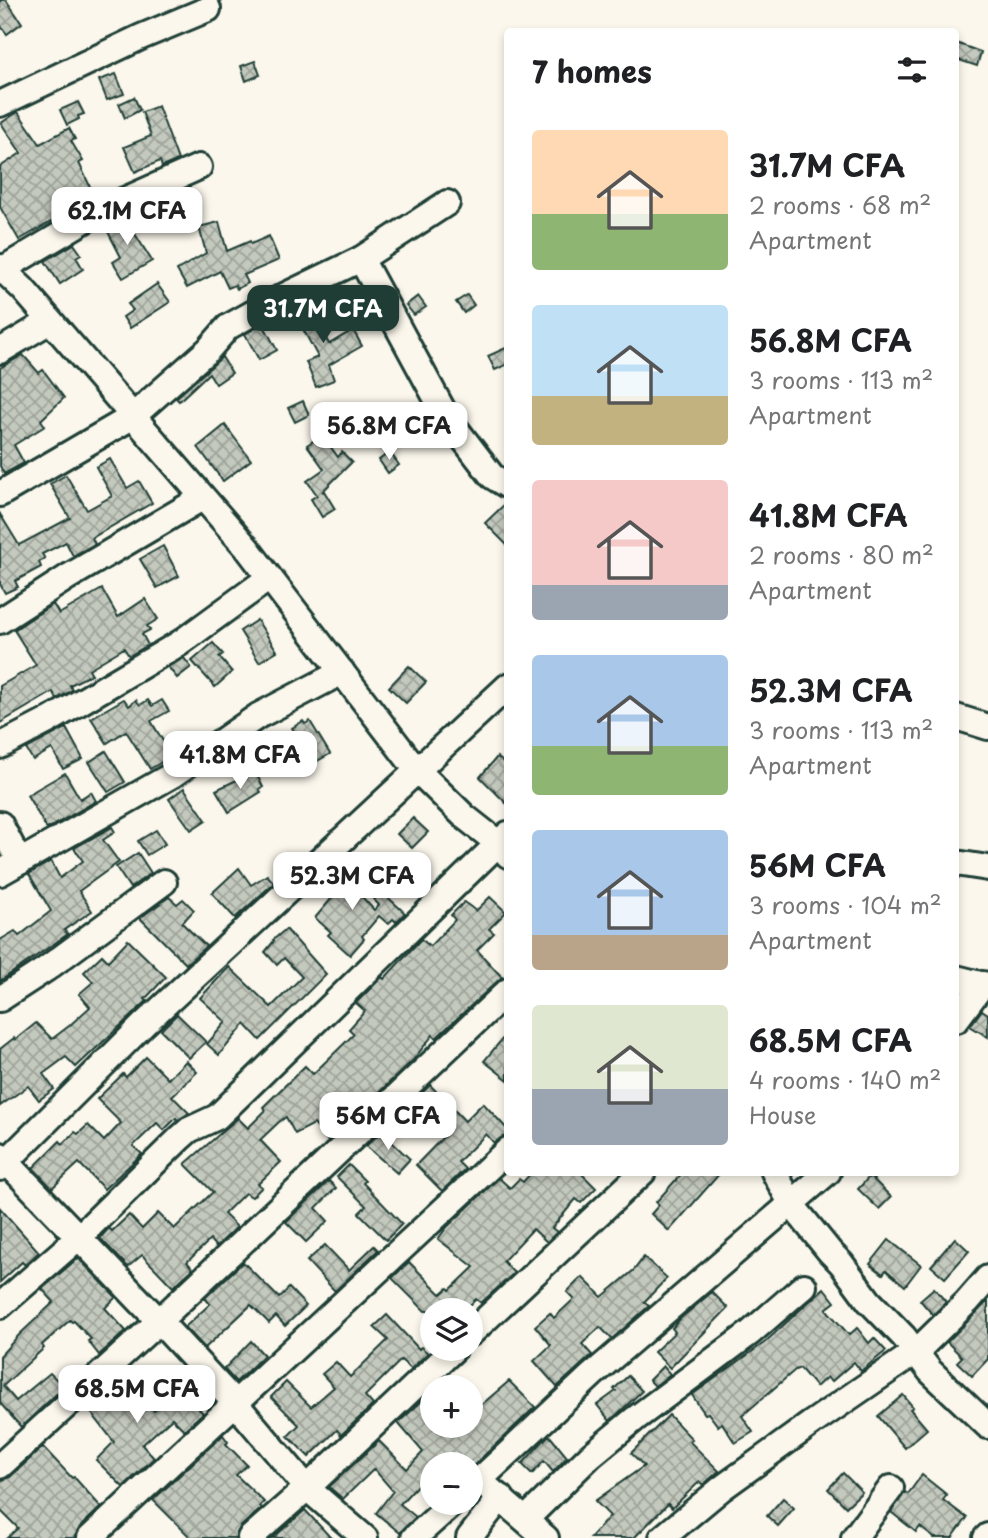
<!DOCTYPE html>
<html lang="en">
<head>
<meta charset="utf-8">
<style>
  body { margin:0; font-family:"Playpen Sans",sans-serif; background:#f6f6f6; color:#202124; height:100vh; display:flex; flex-direction:column; font-size:26px; white-space:nowrap }
  * { box-sizing:border-box; margin:0 }
  p { font-size:23px; color:#757577 }
  .icon { flex:none; width:38px; height:38px; fill:none; stroke:currentColor; stroke-width:2; stroke-linecap:round; stroke-linejoin:round }
  .map { position:relative; flex:1; overflow:hidden }
  .side { position:absolute; left:504px; top:28px; width:455px; height:1148px; display:flex; flex-direction:column; background:#fff; border-radius:7px; box-shadow:0 4px 10px #0003 }
  .side>* { flex:none }
  .fabs { position:absolute; left:420px; top:1298px; display:grid; gap:14px }
  .fabs a { display:grid; place-items:center; width:63px; height:63px; border-radius:50%; background:#fff; box-shadow:0 4px 10px #0003; font-size:35px }
  .price { position:absolute; translate:-50% -60px; padding:0 16px; border-radius:14px; background:#fff; color:#222; font-size:23px; line-height:46px; filter:drop-shadow(0 2px 4px #0008) }
  .price::after { content:''; position:absolute; left:50%; top:42px; width:21px; height:16px; margin-left:-10px; background:inherit; clip-path:polygon(0 0,100% 0,50% 100%) }
  .price.on { background:#1f3d34; color:#fff }
  ul { padding:0; list-style:none }
  li { display:flex; align-items:center; gap:21px; height:175px; padding:0 28px }
  li span { display:grid; place-items:center; flex:none; width:196px; height:140px; border-radius:7px; color:#555 }
  li>.icon { margin-inline-start:auto }
  span .icon { width:84px; height:84px; fill:#fffc; stroke-width:1 }
  li b { font-size:30px }
  h2 { display:flex; justify-content:space-between; align-items:center; height:84px; padding:0 28px; font-size:30px }
  .map>svg:first-child { display:block }
</style>
</head>
<body>
<div class="map">
<svg width="988" height="1538" viewBox="0 0 988 1538">
  <defs>
    <pattern id="building-cross-hatch" width="8" height="8" patternUnits="userSpaceOnUse" patternTransform="scale(1.75)"><rect width="8" height="8" fill="#c4c9be"/><path d="M0 0l8 8M0 8l8-8" fill="none" stroke="#9fa49b"/></pattern>
  </defs>
  <rect width="100%" height="100%" fill="#fbf7ec"/>
  <filter id="ink" filterUnits="userSpaceOnUse"><feTurbulence type="fractalNoise" baseFrequency=".0143" numOctaves="2"/><feDisplacementMap in="SourceGraphic" scale="14" xChannelSelector="R" yChannelSelector="G"/><feConvolveMatrix kernelMatrix="1 2 1 2 8 2 1 2 1" color-interpolation-filters="sRGB"/></filter>
  <g filter="url(#ink)">
    <g fill="url(#building-cross-hatch)" stroke="#1f3d34" stroke-width="2">
      <polygon points="0,0 6,0 22,23 7,34 0,25"/>
      <polygon points="956,43 981,52 977,66 956,59"/>
      <polygon points="255,61 260,75 246,81 241,66"/>
      <polygon points="116,74 124,94 107,100 99,80"/>
      <polygon points="134,97 140,110 125,118 119,104"/>
      <polygon points="78,102 84,114 78,116 79,119 67,125 60,110"/>
      <polygon points="158,106 178,160 162,167 160,161 135,172 124,147 151,136 142,112"/>
      <polygon points="18,112 40,144 69,128 75,139 71,141 83,161 79,163 95,197 19,240 0,207 0,167 21,153 1,123"/>
      <polygon points="127,215 135,234 152,261 123,278 113,262 121,257 105,226"/>
      <polygon points="219,222 227,251 250,241 251,244 269,236 279,260 244,275 248,283 237,289 235,285 228,288 220,271 187,288 177,270 206,253 199,227"/>
      <polygon points="74,244 81,254 76,257 83,269 60,284 45,261"/>
      <polygon points="157,284 170,302 130,328 123,317 133,310 128,304"/>
      <polygon points="467,295 474,305 464,313 456,302"/>
      <polygon points="418,296 426,307 414,315 406,305"/>
      <polygon points="310,300 319,317 315,319 329,344 353,330 362,346 329,365 334,380 316,387 306,362 318,357 292,309"/>
      <polygon points="263,324 277,350 259,360 245,334"/>
      <polygon points="508,347 508,364 495,370 488,356"/>
      <polygon points="23,355 39,373 43,370 64,398 41,420 45,426 14,445 24,463 4,474 0,466 0,368"/>
      <polygon points="222,357 232,373 216,384 209,373 179,401 176,398"/>
      <polygon points="303,401 309,415 295,422 288,408"/>
      <polygon points="394,417 402,430 382,442 374,428"/>
      <polygon points="225,425 251,460 223,481 198,447"/>
      <polygon points="322,435 338,457 342,452 352,462 322,492 324,491 335,509 322,517 311,499 317,495 307,481 324,469 307,445"/>
      <polygon points="390,452 399,465 388,473 379,460"/>
      <polygon points="110,459 127,488 139,481 152,503 92,538 95,544 73,556 66,542 42,554 45,559 39,562 41,567 15,581 18,587 5,593 0,584 0,514 19,545 70,518 50,484 66,475 87,510 112,496 96,467"/>
      <polygon points="508,501 508,546 485,523"/>
      <polygon points="163,546 179,576 157,588 140,559"/>
      <polygon points="102,589 118,617 145,599 158,619 147,626 150,630 142,634 148,645 129,656 124,648 89,669 92,674 70,685 72,690 57,699 53,692 0,723 0,686 36,665 14,630 53,604 59,614"/>
      <polygon points="257,620 277,651 259,662 240,631"/>
      <polygon points="213,643 223,654 219,657 232,672 215,687 192,661"/>
      <polygon points="184,658 191,667 177,678 168,667"/>
      <polygon points="409,666 426,682 406,703 389,687"/>
      <polygon points="124,699 129,706 136,700 140,705 148,700 152,706 162,700 169,711 151,721 172,756 150,769 126,731 107,743 91,718"/>
      <polygon points="303,721 305,724 310,721 330,754 312,764 292,728"/>
      <polygon points="66,728 83,759 63,769 52,749 33,760 26,749"/>
      <polygon points="106,751 125,782 108,792 89,762"/>
      <polygon points="497,757 508,766 508,805 480,777"/>
      <polygon points="255,771 263,787 259,789 261,792 229,812 216,790"/>
      <polygon points="65,773 80,799 91,792 96,801 47,829 27,795"/>
      <polygon points="184,788 206,820 191,830 169,799"/>
      <polygon points="413,818 428,832 412,848 397,834"/>
      <polygon points="112,827 115,832 103,840 119,862 79,891 92,911 64,930 68,934 0,981 0,940 15,931 19,936 51,911 29,874 51,861 60,878 83,861 74,848"/>
      <polygon points="156,830 165,844 147,855 138,841"/>
      <polygon points="138,853 151,873 130,888 116,867"/>
      <polygon points="239,868 251,885 267,875 274,883 235,918 212,893"/>
      <polygon points="336,869 343,876 347,872 356,883 352,886 374,910 379,905 374,900 382,892 405,913 396,922 393,919 388,924 379,916 362,936 364,939 350,955 328,935 331,932 315,918 332,898 320,884"/>
      <polygon points="169,897 177,904 183,899 194,910 182,923 206,946 186,964 140,918"/>
      <polygon points="490,897 506,912 489,929 494,933 477,950 502,977 436,1038 433,1035 413,1060 328,1141 314,1124 295,1134 286,1117 279,1122 260,1140 281,1162 258,1184 262,1187 252,1197 245,1193 224,1214 237,1227 216,1247 210,1240 187,1262 193,1269 173,1287 142,1255 128,1267 100,1238 109,1228 112,1231 129,1215 142,1229 158,1213 174,1229 213,1192 185,1164 238,1118 248,1128 266,1110 263,1107 305,1066 313,1074 354,1034 349,1029 365,1011 356,1003 382,977 384,979 421,939 430,946 455,920 451,915 464,902 476,911"/>
      <polygon points="286,929 326,974 260,1040 245,1024 219,1055 207,1044 226,1022 200,998 229,967 271,1007 302,977 284,958 277,965 265,952 274,941 273,940"/>
      <polygon points="128,940 166,977 145,999 147,1001 76,1067 66,1057 43,1074 54,1089 39,1100 28,1086 0,1106 0,1049 14,1038 15,1040 36,1023 52,1039 69,1026 90,1007 79,994 93,982 84,972 102,955 108,961"/>
      <polygon points="982,1010 988,1014 988,1037 970,1026"/>
      <polygon points="177,1014 206,1042 189,1058 161,1030"/>
      <polygon points="508,1032 508,1080 484,1061"/>
      <polygon points="146,1057 168,1079 186,1061 197,1072 172,1096 189,1113 178,1120 176,1118 164,1130 157,1123 133,1146 142,1154 104,1189 79,1163 52,1188 33,1168 60,1141 63,1144 75,1132 78,1134 88,1125 104,1141 121,1123 97,1099 123,1074 126,1077"/>
      <polygon points="430,1085 465,1121 483,1103 508,1130 508,1136 494,1143 486,1134 458,1162 465,1169 442,1191 416,1165 448,1132 417,1098"/>
      <polygon points="381,1132 410,1159 397,1173 366,1146"/>
      <polygon points="349,1165 365,1181 363,1183 402,1224 386,1240 359,1213 366,1206 337,1177"/>
      <polygon points="532,1172 580,1172 596,1188 581,1203 576,1199 552,1228 557,1232 547,1242 533,1229 503,1261 514,1273 481,1303 476,1299 464,1311 425,1311 392,1278 409,1262 441,1294 448,1288 450,1290 474,1267 438,1239 447,1227 499,1178 510,1188 519,1179 523,1182"/>
      <polygon points="683,1172 721,1172 669,1231 651,1214 659,1205 656,1202"/>
      <polygon points="870,1176 891,1197 879,1209 858,1189"/>
      <polygon points="329,1181 336,1188 316,1208 328,1221 306,1242 286,1222"/>
      <polygon points="0,1208 39,1252 25,1265 22,1262 0,1282"/>
      <polygon points="955,1238 969,1251 945,1278 931,1266"/>
      <polygon points="889,1240 921,1265 905,1286 886,1270 883,1274 870,1264"/>
      <polygon points="325,1245 349,1270 374,1246 378,1250 335,1291 307,1261"/>
      <polygon points="644,1257 667,1278 644,1302 649,1306 612,1339 600,1327 582,1344 592,1355 557,1387 534,1361 551,1345 535,1326 550,1313 554,1318 574,1299 567,1292 582,1277 602,1297 634,1270"/>
      <polygon points="78,1258 116,1297 105,1308 126,1331 99,1355 88,1341 91,1339 74,1321 72,1322 70,1320 42,1345 44,1348 3,1386 16,1401 50,1373 64,1387 21,1427 0,1403 0,1356 19,1335 54,1302 42,1289"/>
      <polygon points="243,1262 279,1298 289,1288 306,1306 285,1326 276,1316 269,1323 251,1305 205,1348 185,1327 210,1304 205,1298"/>
      <polygon points="824,1288 835,1302 826,1309 849,1335 857,1328 869,1343 874,1338 886,1351 861,1371 854,1362 831,1382 827,1377 816,1387 800,1368 795,1370 742,1416 753,1432 735,1443 722,1423 718,1426 708,1413 705,1414 692,1395 764,1343"/>
      <polygon points="934,1288 946,1302 933,1315 920,1300"/>
      <polygon points="712,1292 728,1308 670,1368 654,1352 675,1332 672,1328 681,1318"/>
      <polygon points="988,1301 988,1359 972,1376 957,1362 962,1357 947,1342"/>
      <polygon points="387,1315 419,1349 421,1347 428,1353 411,1369 401,1360 365,1396 373,1405 341,1435 337,1430 309,1457 288,1436 299,1425 271,1397 286,1382 311,1407 334,1387 322,1374 336,1362 350,1377 388,1340 374,1327"/>
      <polygon points="251,1341 264,1355 236,1382 224,1369"/>
      <polygon points="663,1366 670,1374 655,1386 649,1380"/>
      <polygon points="123,1374 154,1411 184,1384 204,1405 199,1409 203,1413 184,1430 172,1418 142,1445 154,1458 123,1487 96,1460 114,1442 87,1407"/>
      <polygon points="628,1376 642,1391 610,1421 597,1405 616,1391 614,1389"/>
      <polygon points="509,1381 535,1407 471,1468 471,1465 457,1465 447,1455 437,1465 432,1465 432,1469 400,1504 416,1517 400,1533 376,1513 393,1491 374,1469 343,1499 329,1487 379,1441 407,1469 423,1452 398,1423 432,1392 432,1426 471,1426 471,1418 480,1406"/>
      <polygon points="903,1395 913,1407 910,1409 927,1429 905,1448 878,1416"/>
      <polygon points="669,1415 692,1439 689,1441 719,1471 703,1485 700,1482 697,1484 672,1508 668,1504 634,1538 590,1538 610,1516 595,1501 644,1466 631,1453"/>
      <polygon points="223,1435 228,1442 226,1444 247,1465 236,1475 264,1502 260,1506 262,1508 240,1527 236,1538 191,1538 153,1500"/>
      <polygon points="549,1435 567,1457 553,1472 544,1461 532,1474 522,1464"/>
      <polygon points="43,1447 72,1478 74,1477 101,1507 80,1527 74,1538 7,1538 18,1528 0,1510 0,1480 10,1477"/>
      <polygon points="843,1473 862,1492 846,1507 828,1489"/>
      <polygon points="922,1475 947,1495 943,1500 967,1518 952,1538 934,1538 920,1527 916,1532 891,1512 905,1492 908,1494"/>
      <polygon points="783,1498 794,1508 778,1526 767,1516"/>
      <polygon points="305,1510 331,1538 273,1538"/>
    </g>
    <g fill="none" stroke-linecap="round" stroke-linejoin="round">
      <defs>
        <g id="minor">
          <polyline points="0,104 141,37 208,9"/>
          <polyline points="361,259 446,416 492,476 508,486"/>
          <polyline points="0,267 23,289 247,548 416,769 465,817 498,843 508,855"/>
          <polyline points="3,269 100,211 199,167"/>
          <polyline points="0,351 50,321"/>
          <polyline points="0,494 132,417 208,350 228,327 282,297 361,259 447,203"/>
          <polyline points="0,621 68,577 202,498"/>
          <polyline points="956,717 988,727"/>
          <polyline points="0,746 50,720 180,643 269,578"/>
          <polyline points="0,824 20,862"/>
          <polyline points="956,863 988,868"/>
          <polyline points="0,873 174,774 258,716 342,672"/>
          <polyline points="956,978 988,986"/>
          <polyline points="0,999 46,969 164,882"/>
          <polyline points="956,1020 983,984"/>
          <polyline points="0,1155 159,1321 236,1404 307,1488 365,1538"/>
          <polyline points="0,1168 144,1024 508,686"/>
          <polyline points="774,1172 792,1205 830,1252 841,1263 869,1301 904,1337 930,1371 988,1426"/>
          <polyline points="0,1306 79,1237 180,1138 189,1130 217,1117 508,834"/>
          <polyline points="471,1333 643,1172"/>
          <polyline points="0,1466 159,1321 508,991"/>
          <polyline points="479,1480 546,1538"/>
          <polyline points="471,1488 592,1375 828,1172"/>
          <polyline points="526,1519 590,1456 636,1418 750,1333 804,1286"/>
          <polyline points="90,1538 508,1150"/>
          <polyline points="250,1538 307,1488 454,1349"/>
          <polyline points="414,1538 453,1503"/>
          <polyline points="469,1538 501,1497"/>
          <polyline points="662,1538 722,1488 812,1423 917,1351 967,1302 988,1278"/>
          <polyline points="854,1538 891,1488"/>
          <polyline points="986,1538 988,1536"/>
        </g>
      </defs>
      <use href="#minor" stroke="#1f3d34" stroke-width="30"/>
      <use href="#minor" stroke="#fbf7ec" stroke-width="24"/>
    </g>
  </g>
</svg>
<div class="fabs">
<a><svg class="icon" aria-label="layers" viewBox="0 0 24 24"><path d="M12 4l9 5-9 5-9-5zM3 14l9 5 9-5"/></svg></a>
<a>+</a>
<a>−</a>
</div>
<b class="price" style="left:127px;top:247px">62.1M CFA</b>
<b class="price on" style="left:323px;top:345px">31.7M CFA</b>
<b class="price" style="left:389px;top:462px">56.8M CFA</b>
<b class="price" style="left:240px;top:791px">41.8M CFA</b>
<b class="price" style="left:352px;top:912px">52.3M CFA</b>
<b class="price" style="left:388px;top:1152px">56M CFA</b>
<b class="price" style="left:137px;top:1425px">68.5M CFA</b>
<section class="side">
<h2>7 homes<svg class="icon" aria-label="filters" viewBox="0 0 24 24"><path d="M4 7h16M4 17h16"/><circle cx="9" cy="7" r="2"/><circle cx="15" cy="17" r="2"/></svg></h2>
<ul>
<li><span style="background:linear-gradient(#ffd9b3 60%,#8fb573 0)"><svg class="icon" aria-label="home" viewBox="0 0 24 24"><path d="M3 11l9-7 9 7M6 9v11h12V9"/></svg></span><div><b>31.7M CFA</b><p>2 rooms · 68 m²</p><p>Apartment</p></div></li>
<li><span style="background:linear-gradient(#bfe0f5 65%,#c2b280 0)"><svg class="icon" aria-label="home" viewBox="0 0 24 24"><path d="M3 11l9-7 9 7M6 9v11h12V9"/></svg></span><div><b>56.8M CFA</b><p>3 rooms · 113 m²</p><p>Apartment</p></div></li>
<li><span style="background:linear-gradient(#f6c9c9 75%,#9aa5b1 0)"><svg class="icon" aria-label="home" viewBox="0 0 24 24"><path d="M3 11l9-7 9 7M6 9v11h12V9"/></svg></span><div><b>41.8M CFA</b><p>2 rooms · 80 m²</p><p>Apartment</p></div></li>
<li><span style="background:linear-gradient(#a9c7e8 65%,#8fb573 0)"><svg class="icon" aria-label="home" viewBox="0 0 24 24"><path d="M3 11l9-7 9 7M6 9v11h12V9"/></svg></span><div><b>52.3M CFA</b><p>3 rooms · 113 m²</p><p>Apartment</p></div></li>
<li><span style="background:linear-gradient(#a9c7e8 75%,#b9a48a 0)"><svg class="icon" aria-label="home" viewBox="0 0 24 24"><path d="M3 11l9-7 9 7M6 9v11h12V9"/></svg></span><div><b>56M CFA</b><p>3 rooms · 104 m²</p><p>Apartment</p></div></li>
<li><span style="background:linear-gradient(#dfe7d0 60%,#9aa5b1 0)"><svg class="icon" aria-label="home" viewBox="0 0 24 24"><path d="M3 11l9-7 9 7M6 9v11h12V9"/></svg></span><div><b>68.5M CFA</b><p>4 rooms · 140 m²</p><p>House</p></div></li>
</ul>
</section>
</div>
</body>
</html>
